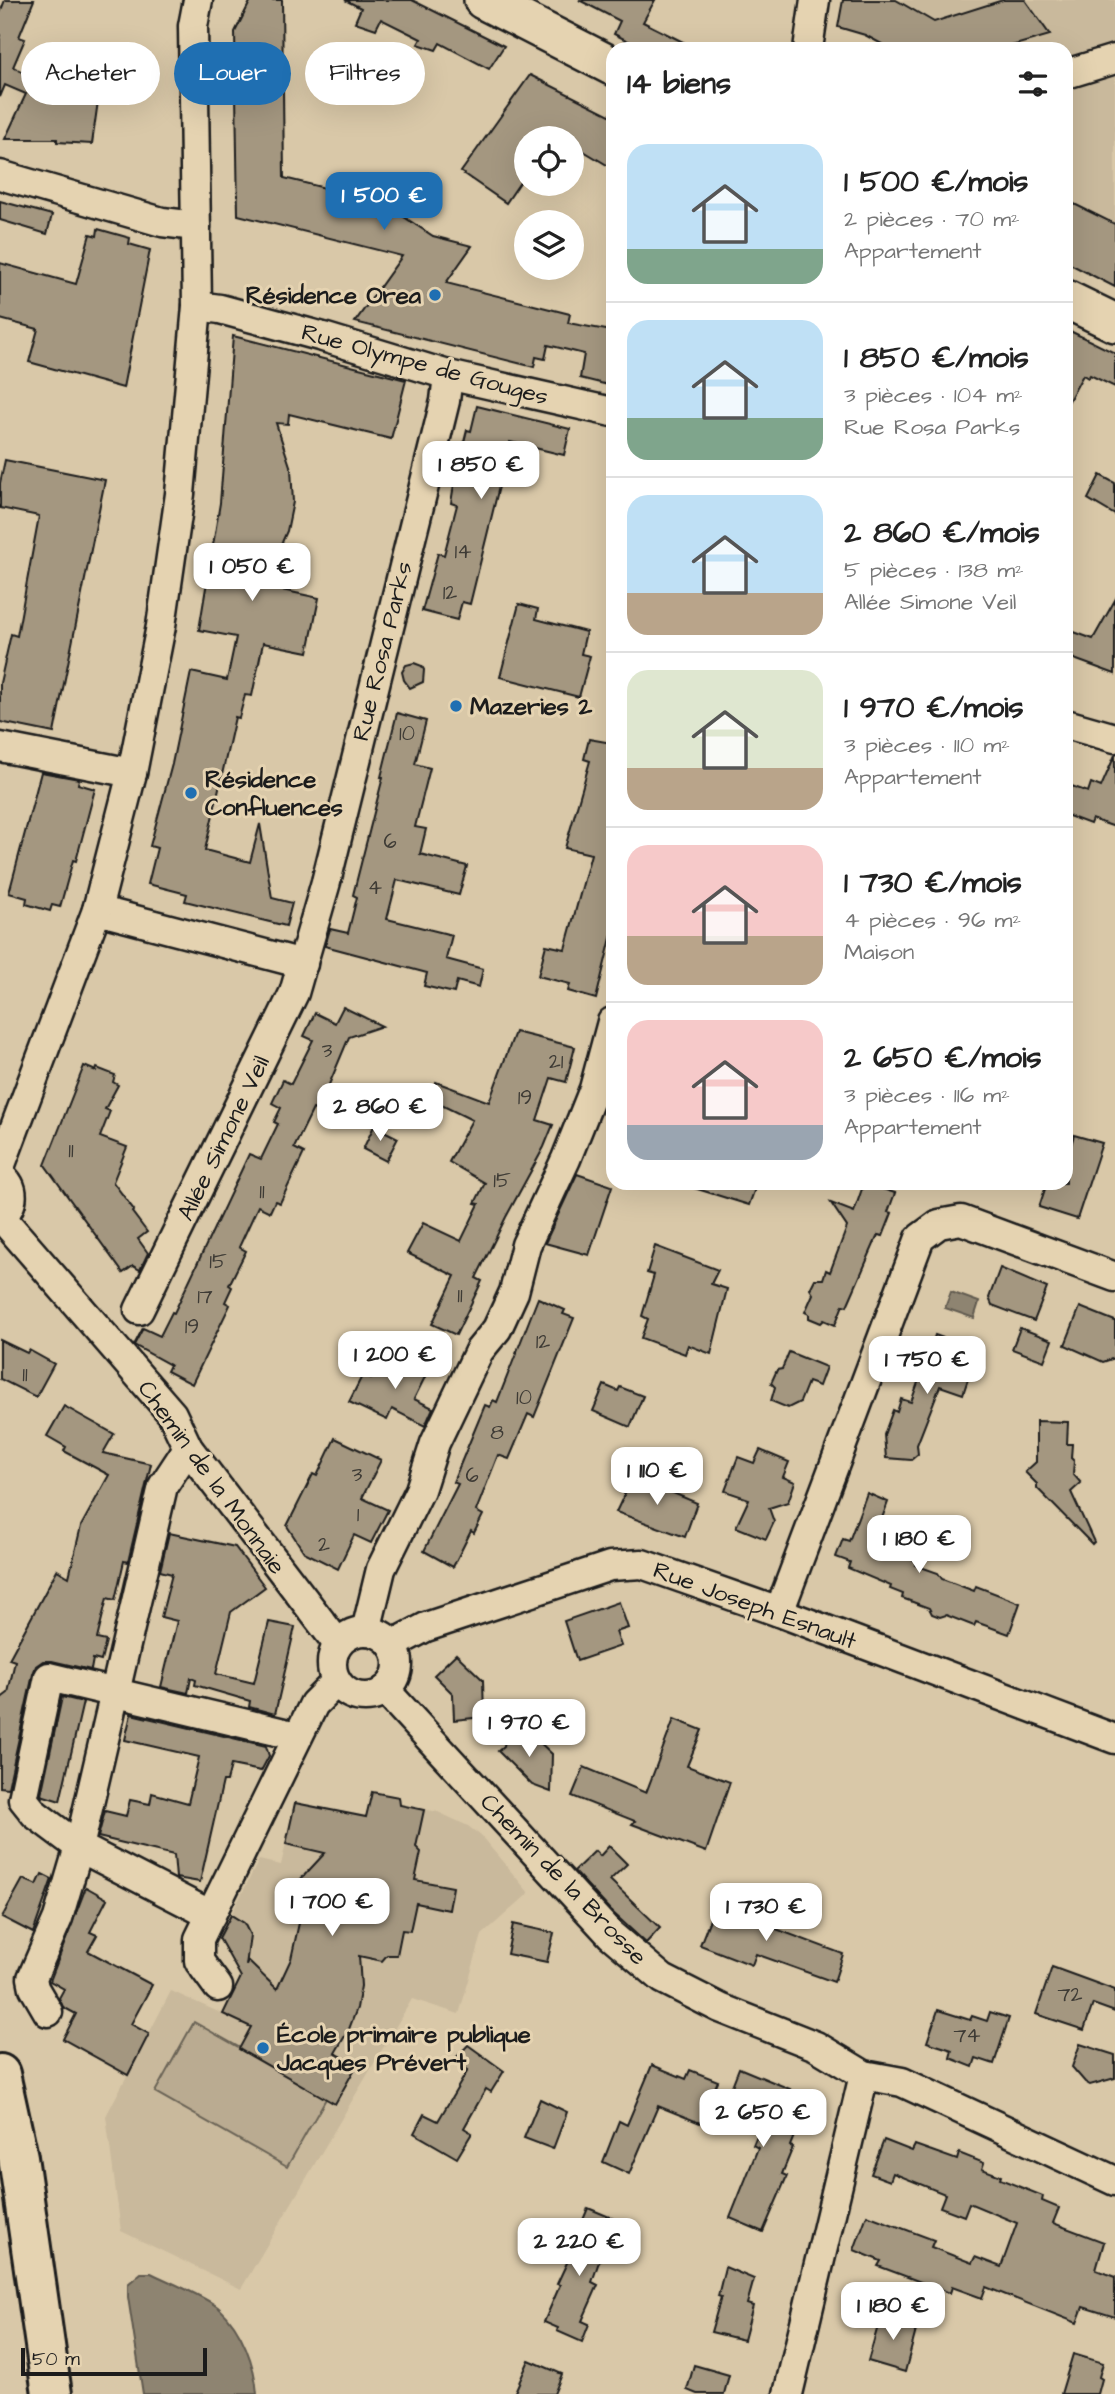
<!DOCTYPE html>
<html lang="fr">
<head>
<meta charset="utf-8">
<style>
  body { margin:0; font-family:"Architects Daughter",sans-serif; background:#f2f2f2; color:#222; height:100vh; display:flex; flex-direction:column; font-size:26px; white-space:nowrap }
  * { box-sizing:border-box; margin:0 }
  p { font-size:23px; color:#767676 }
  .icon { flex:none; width:38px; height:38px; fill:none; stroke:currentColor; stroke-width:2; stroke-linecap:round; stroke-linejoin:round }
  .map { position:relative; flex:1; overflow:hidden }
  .details { position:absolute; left:606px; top:42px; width:467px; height:1148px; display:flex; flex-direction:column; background:#fff; border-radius:21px; box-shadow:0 7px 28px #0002 }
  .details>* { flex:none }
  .top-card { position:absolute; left:21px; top:42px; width:480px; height:63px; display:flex; gap:14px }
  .buttons { position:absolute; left:514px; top:126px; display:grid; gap:14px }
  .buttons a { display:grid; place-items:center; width:70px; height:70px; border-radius:50%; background:#fff; box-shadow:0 7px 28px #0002; font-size:35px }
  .scale { position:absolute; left:21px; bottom:18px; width:186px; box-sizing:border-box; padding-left:7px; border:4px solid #1c1c1c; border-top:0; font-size:19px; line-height:24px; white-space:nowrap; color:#1c1c1c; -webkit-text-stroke:5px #e5d3b1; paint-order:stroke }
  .price { position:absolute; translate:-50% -60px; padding:0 16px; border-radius:14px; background:#fff; color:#222; font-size:23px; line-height:46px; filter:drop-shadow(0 2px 4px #0008) }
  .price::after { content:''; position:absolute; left:50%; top:42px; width:21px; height:16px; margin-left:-10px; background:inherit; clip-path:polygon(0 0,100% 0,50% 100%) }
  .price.on { background:#1f6fb2; color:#fff }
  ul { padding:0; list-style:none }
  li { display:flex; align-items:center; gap:21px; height:175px; padding:0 21px }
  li+li { border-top:2px solid #e0e0e0 }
  li span { display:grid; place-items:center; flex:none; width:196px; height:140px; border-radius:21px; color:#555 }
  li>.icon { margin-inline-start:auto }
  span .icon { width:84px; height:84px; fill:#fffc; stroke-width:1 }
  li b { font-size:30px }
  h2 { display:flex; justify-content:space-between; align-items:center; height:84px; padding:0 21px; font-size:30px }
  .tag { padding:0 24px; border-radius:32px; background:#fff; box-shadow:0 7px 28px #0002; font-size:24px; line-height:63px }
  .tag.on { background:#1f6fb2; color:#fff }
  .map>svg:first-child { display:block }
</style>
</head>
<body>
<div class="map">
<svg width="1115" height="2394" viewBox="0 0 1115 2394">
  <rect width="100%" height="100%" fill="#d9c8a8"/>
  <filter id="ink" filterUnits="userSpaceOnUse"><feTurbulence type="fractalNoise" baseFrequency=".0143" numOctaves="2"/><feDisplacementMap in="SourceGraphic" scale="14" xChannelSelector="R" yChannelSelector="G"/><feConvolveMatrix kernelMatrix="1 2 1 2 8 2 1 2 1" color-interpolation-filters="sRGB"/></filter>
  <g filter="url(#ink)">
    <g fill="#c9b99c">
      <polygon points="842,0 1115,0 1115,224 1066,200 1066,49 1021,49 1020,44 1004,49 891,49 865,35 838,27"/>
      <polygon points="373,1792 397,1797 399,1804 438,1812 468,1826 481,1836 529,1893 482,1935 459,2014 412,1999 241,2289 121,2231 106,2116 171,1991 223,2014 241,1977 219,1938 259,1860 281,1865 295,1803 366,1817"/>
    </g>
    <polygon fill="#baab91" stroke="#6b6456" stroke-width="2" points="194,2022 327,2097 287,2167 155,2092"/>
    <g fill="#8e8471" stroke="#605a4f" stroke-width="2">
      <polygon points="951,1292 979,1302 974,1318 945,1308"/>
      <path d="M141,2273H151C167,2281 209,2298 220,2309C242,2329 255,2365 257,2394H143L128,2297V2284Z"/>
    </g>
    <g fill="#a49780" stroke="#1c1c1c" stroke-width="2">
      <polygon points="5,0 34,0 19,37 25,39 13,67 61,92 64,78 88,81 86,99 98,101 92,144 57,142 57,139 5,139 26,94 5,85 0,97 0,13"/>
      <polygon points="251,0 282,0 284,178 402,207 398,213 433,236 472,246 446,283 570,314 568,323 612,331 612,386 580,378 584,354 548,345 545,359 536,357 534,367 355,322 402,256 238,215 235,32"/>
      <polygon points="345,0 412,0 504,46 489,69 440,43 436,50 418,44 421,39 381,19 376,29 355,22 361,8"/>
      <polygon points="579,0 655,0 643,22 697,49 644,49 614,34 620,21"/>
      <polygon points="843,0 896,0 934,22 1003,0 1025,0 1050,35 1001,49 891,49 865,35 838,27"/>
      <polygon points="530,75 612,116 612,168 572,144 572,138 527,138 527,172 506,203 461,172"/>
      <polygon points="1066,200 1115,224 1115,287 1066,262"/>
      <polygon points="0,201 52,215 47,234 0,220"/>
      <polygon points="98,229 130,238 129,244 150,250 123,388 29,362 38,329 0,319 0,263 76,284 90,234 97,236"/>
      <polygon points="1066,329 1115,353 1115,387 1090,375 1088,378 1083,375 1066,406"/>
      <polygon points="233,336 406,380 391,439 289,414 288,424 276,423 291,469 293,502 287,531 272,565 268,587 319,598 308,652 263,643 252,696 245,695 239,718 235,717 205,850 250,862 260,824 272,898 292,903 286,926 185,901 187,894 148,884 157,848 150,846 172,764 191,672 227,680 236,637 199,630 220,503"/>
      <polygon points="477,406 570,429 564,455 510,442 470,604 462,602 457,620 422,611 438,553 444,555 457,505 451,503 455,478 467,430 471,431"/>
      <polygon points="5,460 105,480 54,733 0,722 0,683 11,634 17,636 39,516 0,508 0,483"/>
      <polygon points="1100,475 1115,483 1115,515 1088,499"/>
      <polygon points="1115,600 1115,674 1066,656 1066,629 1093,639"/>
      <polygon points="519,604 538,609 536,619 586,632 581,654 590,656 579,697 500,677"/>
      <polygon points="414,663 422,666 424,670 423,682 410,688 404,680 402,672 406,665"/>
      <polygon points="397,713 426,721 415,764 430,768 415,827 426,829 420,854 467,866 459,895 397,880 387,919 452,935 446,959 483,969 479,987 457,981 454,993 424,986 427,973 325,946 330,929 348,933 357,897 353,895 383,777 381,777"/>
      <polygon points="589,739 612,743 612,934 596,999 568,991 570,984 538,976 546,945 565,949 591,854 565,848 590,761 584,759"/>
      <polygon points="1115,755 1115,827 1092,819 1090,824 1066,815 1066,784 1088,792 1091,783 1101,787"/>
      <polygon points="41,772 79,779 78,784 95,789 76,861 73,860 60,907 52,905 50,911 26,904 27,898 9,893"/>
      <polygon points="343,1007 382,1026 349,1037 318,1111 313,1109 294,1148 304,1153 280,1203 275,1201 270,1212 258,1206 239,1247 246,1251 229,1285 232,1287 225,1302 230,1305 192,1384 167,1371 170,1365 134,1345 143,1328 160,1336 172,1312 174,1313 249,1154 261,1159 278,1124 274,1122 281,1108 272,1103 283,1080 291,1084 313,1040 304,1036 315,1013 335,1023"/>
      <polygon points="515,1032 575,1047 566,1082 551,1078 537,1120 553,1125 544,1147 506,1217 476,1278 482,1281 456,1335 432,1324 455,1276 407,1253 423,1223 461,1241 479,1204 475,1203 485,1183 449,1162 472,1120 429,1099 436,1082 489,1102"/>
      <polygon points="84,1066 96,1071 97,1068 115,1075 113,1082 118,1085 105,1109 110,1111 100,1137 127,1147 113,1182 134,1210 132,1212 147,1232 138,1239 148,1253 140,1270 133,1266 123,1273 45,1165"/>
      <polygon points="374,1126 398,1138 386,1161 363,1149"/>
      <polygon points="1074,1135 1102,1143 1077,1219 1039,1207 1047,1183 1066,1183 1066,1162"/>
      <polygon points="577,1174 612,1186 589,1255 545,1243"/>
      <polygon points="694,1183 757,1183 749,1205 694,1188"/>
      <polygon points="864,1183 895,1193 888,1212 892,1213 883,1236 878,1235 847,1306 843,1305 835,1325 824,1320 821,1323 809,1318 809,1314 805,1312 813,1294 810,1289 815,1279 823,1279 826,1270 830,1272 847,1227 831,1203 854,1212"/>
      <polygon points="655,1246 718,1270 711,1284 727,1289 711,1354 688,1345 685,1354 641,1338 648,1319 642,1316 654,1275 647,1273"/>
      <polygon points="1000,1268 1047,1288 1034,1321 992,1305 989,1298"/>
      <polygon points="538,1298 565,1310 563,1314 574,1318 534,1417 528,1414 509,1459 498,1455 476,1511 483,1515 474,1533 471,1531 453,1567 424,1551 458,1484 453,1482 485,1405 490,1407 493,1400 497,1402"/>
      <polygon points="1080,1307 1115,1321 1115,1358 1103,1362 1065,1345"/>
      <polygon points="1020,1328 1052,1340 1044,1361 1012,1349"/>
      <polygon points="935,1335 976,1350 967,1372 969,1376 963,1394 940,1386 917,1445 918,1454 911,1460 886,1458 884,1435 893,1410 897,1412 901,1399 911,1402"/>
      <polygon points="0,1340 27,1353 29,1350 54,1364 36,1397 0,1379"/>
      <polygon points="789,1352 826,1367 819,1386 808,1382 800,1402 788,1408 771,1401 775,1387 771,1383 777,1370 782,1369"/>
      <polygon points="406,1353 431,1365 414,1399 433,1408 425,1426 392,1409 387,1420 349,1402 363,1374 371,1378 377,1365 396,1374"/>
      <polygon points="604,1385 618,1391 620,1387 643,1396 630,1427 593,1411"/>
      <polygon points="64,1406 114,1434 103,1453 151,1464 128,1562 124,1561 115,1600 107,1598 97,1639 106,1641 101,1661 93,1659 91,1670 52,1661 43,1661 36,1666 33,1674 8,1788 0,1787 0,1699 8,1693 15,1661 9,1659 57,1570 69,1577 81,1526 109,1475 64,1451 66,1447 47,1436"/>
      <polygon points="1036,1421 1068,1422 1067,1444 1072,1444 1071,1458 1074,1461 1073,1474 1081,1483 1071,1492 1094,1542 1092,1544 1037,1488 1037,1484 1025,1472 1036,1462"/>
      <polygon points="335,1438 381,1460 362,1498 388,1510 371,1543 354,1535 338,1569 304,1552 287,1526 313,1474 317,1476"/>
      <polygon points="760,1450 789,1462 783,1477 795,1482 788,1502 769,1508 774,1522 766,1539 736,1527 749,1499 725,1491 738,1457 754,1463"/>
      <polygon points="633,1476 697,1503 685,1537 616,1512"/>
      <polygon points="867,1493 888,1502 881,1521 895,1526 889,1542 891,1543 889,1550 917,1561 915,1565 938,1573 942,1579 974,1591 976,1586 1020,1603 1009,1634 976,1622 974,1626 946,1615 940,1617 932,1614 929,1608 902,1598 903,1594 890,1589 891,1586 848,1568 850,1562 836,1557 843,1539 849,1541"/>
      <polygon points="169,1533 235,1547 265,1587 231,1612 216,1674 254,1683 269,1622 295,1627 275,1714 249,1707 250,1701 195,1685 196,1680 191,1678 188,1693 161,1687 177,1621 161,1617 172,1574 160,1571"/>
      <polygon points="619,1602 628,1628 616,1632 621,1646 577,1661 564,1621"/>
      <polygon points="456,1654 483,1680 484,1717 454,1720 453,1694 434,1675"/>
      <polygon points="62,1697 83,1702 60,1801 41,1795"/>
      <polygon points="131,1714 266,1746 269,1756 261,1771 231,1765 227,1781 223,1781 200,1882 176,1878 174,1855 98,1837 105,1811 126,1816 130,1800 150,1804 152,1793 188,1803 199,1757 125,1740"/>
      <polygon points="674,1719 702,1730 687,1766 730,1782 706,1852 632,1824 635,1821 572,1796 584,1767 646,1793"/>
      <polygon points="506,1733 531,1734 552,1754 551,1792 532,1785 498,1751 504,1746"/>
      <polygon points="372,1792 399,1797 400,1805 424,1810 416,1847 421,1852 415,1880 453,1887 449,1910 416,1903 410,1931 402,1930 397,1955 387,1955 382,1961 359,1956 361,1986 357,2008 349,2029 335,2053 357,2065 335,2104 239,2049 251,2027 223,2014 241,1977 219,1938 231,1915 244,1923 250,1935 246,1966 248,1961 277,1989 291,1959 301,1914 295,1906 300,1880 325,1853 286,1844 295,1803 366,1817"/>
      <polygon points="609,1846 627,1864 610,1880 660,1928 646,1943 611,1911 574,1871 595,1851 600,1856"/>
      <polygon points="42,1874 52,1879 33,1933 2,1917 23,1879 37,1885"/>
      <polygon points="86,1887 107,1899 90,1932 97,1935 88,1951 152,1985 131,2024 149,2034 128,2075 63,2039 76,2014 63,2007 59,1998 64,1989 50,1981"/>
      <polygon points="717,1901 770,1922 768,1926 843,1954 834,1982 756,1954 752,1965 700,1945"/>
      <polygon points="513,1924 554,1933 547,1962 507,1954"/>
      <polygon points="1052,1967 1115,1990 1115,2012 1093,2004 1084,2030 1036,2014"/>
      <polygon points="938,2010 970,2020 972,2016 987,2021 990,2012 1009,2018 994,2064 976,2058 973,2067 950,2058 952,2050 927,2042"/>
      <polygon points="1080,2044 1115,2055 1115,2078 1090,2085 1085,2082 1072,2067"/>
      <polygon points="468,2045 504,2071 491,2092 486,2089 464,2128 472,2133 457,2158 414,2133 424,2114 438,2121 468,2070 454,2060"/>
      <polygon points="652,2065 686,2079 690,2070 718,2081 700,2123 658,2106 629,2174 603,2162 619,2121 627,2125"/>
      <polygon points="739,2068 790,2089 778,2118 798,2126 790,2146 793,2147 782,2174 787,2176 763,2232 730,2218 758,2148 753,2145 766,2114 727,2099"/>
      <polygon points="540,2099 567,2112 553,2149 524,2138"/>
      <polygon points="884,2140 912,2151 915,2145 957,2160 959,2153 984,2163 982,2169 1001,2176 1000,2179 1043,2196 1042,2201 1059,2208 1053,2223 1104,2242 1096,2270 1115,2277 1115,2317 1083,2307 1077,2323 986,2287 982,2298 952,2287 950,2293 878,2266 881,2261 854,2250 867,2215 934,2240 931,2247 972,2263 975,2257 1001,2267 1017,2223 969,2203 964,2216 940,2207 945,2194 893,2173 890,2181 871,2174"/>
      <polygon points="588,2208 612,2218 598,2249 603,2250 592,2282 598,2285 582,2321 589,2324 582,2342 557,2331 558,2328 544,2322 560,2285 557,2284 572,2252 570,2251"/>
      <polygon points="725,2267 754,2279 747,2304 753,2306 744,2340 711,2332 721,2297 718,2296"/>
      <polygon points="882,2312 918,2323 905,2372 868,2361"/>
      <polygon points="1073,2354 1103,2363 1099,2377 1102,2379 1098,2394 1061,2394"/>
      <polygon points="529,2360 562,2374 554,2394 514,2394"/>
      <polygon points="694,2365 729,2375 724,2394 697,2394 687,2390"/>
    </g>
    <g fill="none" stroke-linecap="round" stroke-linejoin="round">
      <defs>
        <g id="minor">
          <polyline points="808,49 815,0"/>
          <polyline points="1066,74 1115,59"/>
          <polyline points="0,175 162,222 196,226"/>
          <polyline points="197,306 220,309 323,337 448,375 612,412"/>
          <polyline points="1066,724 1115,738"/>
          <polyline points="0,747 132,773"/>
          <polyline points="97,910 303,964"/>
          <polyline points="0,1167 97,910 132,773 161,626 180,494 197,306 193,26 198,0"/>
          <path d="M0,1175C16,1187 15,1205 0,1218"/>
          <polyline points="1,1217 172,1414 188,1448 338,1644"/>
          <polyline points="139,1310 294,993 326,882 445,401 448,375"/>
          <polyline points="188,1448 163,1486 79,1847 211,1915"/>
          <polyline points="779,1612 920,1238 939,1224 961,1220 1115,1277"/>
          <circle cx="365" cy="1664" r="33"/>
          <polyline points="366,1631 381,1569 420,1490 435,1443 479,1351 497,1329 514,1292 526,1245 566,1159 594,1089 612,1022"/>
          <polyline points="392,1645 426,1627 610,1566 642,1564 779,1612 1115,1739"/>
          <polyline points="385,1690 611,1935 663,1979 720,2008 816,2046 864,2075 902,2082 1115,2181"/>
          <polyline points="218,1987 199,1961 199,1939 314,1704 336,1682"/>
          <polyline points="48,2012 34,1988 32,1978 58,1918 79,1847 35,1814 23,1799 49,1677 297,1736"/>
          <polyline points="788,2394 864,2075"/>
        </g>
        <g id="major">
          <polyline points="483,0 612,66"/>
          <polyline points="1066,299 1115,323"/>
        </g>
        <polyline id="highway" points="0,2074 18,2157 52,2394"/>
      </defs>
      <use href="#minor" stroke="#1c1c1c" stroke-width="33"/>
      <use href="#major" stroke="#1c1c1c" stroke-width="42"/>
      <use href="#highway" stroke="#1c1c1c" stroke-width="44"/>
      <use href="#minor" stroke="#e5d3b1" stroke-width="28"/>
      <use href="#major" stroke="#e5d3b1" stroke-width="37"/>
      <use href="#highway" stroke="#e5d3b1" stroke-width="38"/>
    </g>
  </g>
  <g fill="#1f6fb2" stroke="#e5d3b1" stroke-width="2.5">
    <circle cx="435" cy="295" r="7"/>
    <circle cx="456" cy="706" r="7"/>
    <circle cx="191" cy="793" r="7"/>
    <circle cx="263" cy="2048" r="7"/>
  </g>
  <g text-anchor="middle" stroke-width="6" stroke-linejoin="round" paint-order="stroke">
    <g font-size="21" fill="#3e3b35">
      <text x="463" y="558">14</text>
      <text x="450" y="599">12</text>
      <text x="407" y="740">10</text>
      <text x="390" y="848">6</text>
      <text x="375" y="894">4</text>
      <text x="327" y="1057">3</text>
      <text x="556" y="1068">21</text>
      <text x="525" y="1104">19</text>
      <text x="71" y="1157">11</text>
      <text x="502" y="1187">15</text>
      <text x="262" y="1198">11</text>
      <text x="218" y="1268">15</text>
      <text x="460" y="1302">11</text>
      <text x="205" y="1303">17</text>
      <text x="192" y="1333">19</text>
      <text x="543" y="1348">12</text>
      <text x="25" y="1381">11</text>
      <text x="524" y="1404">10</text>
      <text x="497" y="1439">8</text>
      <text x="357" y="1481">3</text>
      <text x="472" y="1482">6</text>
      <text x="358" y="1521">1</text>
      <text x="324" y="1551">2</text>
      <text x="1070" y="2001">72</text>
      <text x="967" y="2042">74</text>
    </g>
    <g font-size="24" font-weight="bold" fill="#1c1c1c" stroke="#e5d3b1" text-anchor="start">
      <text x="421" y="303" text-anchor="end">Résidence Orea</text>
      <text x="470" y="714">Mazeries 2</text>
      <text x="205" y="787">Résidence<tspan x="205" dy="28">Confluences</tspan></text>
      <text x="277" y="2042">École primaire publique<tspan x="277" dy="28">Jacques Prévert</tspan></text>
    </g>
    <g font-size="24" fill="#1c1c1c" stroke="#e5d3b1">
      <text transform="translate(425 364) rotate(15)" y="8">Rue Olympe de Gouges</text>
      <text transform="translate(382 651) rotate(-76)" y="8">Rue Rosa Parks</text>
      <text transform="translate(223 1138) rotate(-64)" y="8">Allée Simone Veil</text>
      <text transform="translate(212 1477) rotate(54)" y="8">Chemin de la Monnaie</text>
      <text transform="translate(755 1605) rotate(20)" y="8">Rue Joseph Esnault</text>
      <text transform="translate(564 1879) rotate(46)" y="8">Chemin de la Brosse</text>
    </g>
  </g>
</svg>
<div class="buttons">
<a><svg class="icon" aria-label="locate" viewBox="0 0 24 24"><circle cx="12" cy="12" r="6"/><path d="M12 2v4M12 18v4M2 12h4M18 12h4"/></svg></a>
<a><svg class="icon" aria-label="layers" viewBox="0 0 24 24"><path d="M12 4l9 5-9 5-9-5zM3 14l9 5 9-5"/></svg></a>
</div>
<div class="scale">50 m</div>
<b class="price on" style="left:384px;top:232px">1 500 €</b>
<b class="price" style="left:481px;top:501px">1 850 €</b>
<b class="price" style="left:252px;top:603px">1 050 €</b>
<b class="price" style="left:380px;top:1143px">2 860 €</b>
<b class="price" style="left:395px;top:1391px">1 200 €</b>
<b class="price" style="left:927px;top:1396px">1 750 €</b>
<b class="price" style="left:657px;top:1507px">1 110 €</b>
<b class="price" style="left:919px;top:1575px">1 180 €</b>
<b class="price" style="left:529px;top:1759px">1 970 €</b>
<b class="price" style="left:332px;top:1938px">1 700 €</b>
<b class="price" style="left:766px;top:1943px">1 730 €</b>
<b class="price" style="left:763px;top:2149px">2 650 €</b>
<b class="price" style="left:579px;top:2278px">2 220 €</b>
<b class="price" style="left:893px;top:2342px">1 180 €</b>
<div class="top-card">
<a class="tag">Acheter</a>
<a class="tag on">Louer</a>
<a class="tag">Filtres</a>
</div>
<section class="details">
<h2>14 biens<svg class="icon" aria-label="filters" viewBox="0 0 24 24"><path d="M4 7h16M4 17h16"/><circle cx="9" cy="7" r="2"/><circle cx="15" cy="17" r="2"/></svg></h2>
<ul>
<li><span style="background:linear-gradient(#bfe0f5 75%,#7fa58c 0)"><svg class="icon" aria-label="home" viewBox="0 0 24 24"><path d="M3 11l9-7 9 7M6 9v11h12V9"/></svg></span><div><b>1 500 €/mois</b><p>2 pièces · 70 m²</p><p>Appartement</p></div></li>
<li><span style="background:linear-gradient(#bfe0f5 70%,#7fa58c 0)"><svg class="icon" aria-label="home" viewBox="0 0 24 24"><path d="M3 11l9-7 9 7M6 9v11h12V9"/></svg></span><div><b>1 850 €/mois</b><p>3 pièces · 104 m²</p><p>Rue Rosa Parks</p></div></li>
<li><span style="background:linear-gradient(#bfe0f5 70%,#b9a48a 0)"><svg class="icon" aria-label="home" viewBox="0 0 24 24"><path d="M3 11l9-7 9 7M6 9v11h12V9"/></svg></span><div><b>2 860 €/mois</b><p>5 pièces · 138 m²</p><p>Allée Simone Veil</p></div></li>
<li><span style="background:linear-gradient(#dfe7d0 70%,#b9a48a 0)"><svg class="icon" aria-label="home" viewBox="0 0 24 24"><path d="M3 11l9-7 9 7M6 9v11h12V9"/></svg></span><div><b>1 970 €/mois</b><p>3 pièces · 110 m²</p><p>Appartement</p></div></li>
<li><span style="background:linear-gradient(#f6c9c9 65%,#b9a48a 0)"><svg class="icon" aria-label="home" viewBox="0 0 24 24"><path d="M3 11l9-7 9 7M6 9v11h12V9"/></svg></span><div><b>1 730 €/mois</b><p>4 pièces · 96 m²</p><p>Maison</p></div></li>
<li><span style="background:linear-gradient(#f6c9c9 75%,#9aa5b1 0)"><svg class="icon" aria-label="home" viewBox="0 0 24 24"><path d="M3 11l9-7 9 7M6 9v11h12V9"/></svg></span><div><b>2 650 €/mois</b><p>3 pièces · 116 m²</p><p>Appartement</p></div></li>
</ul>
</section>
</div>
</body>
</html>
